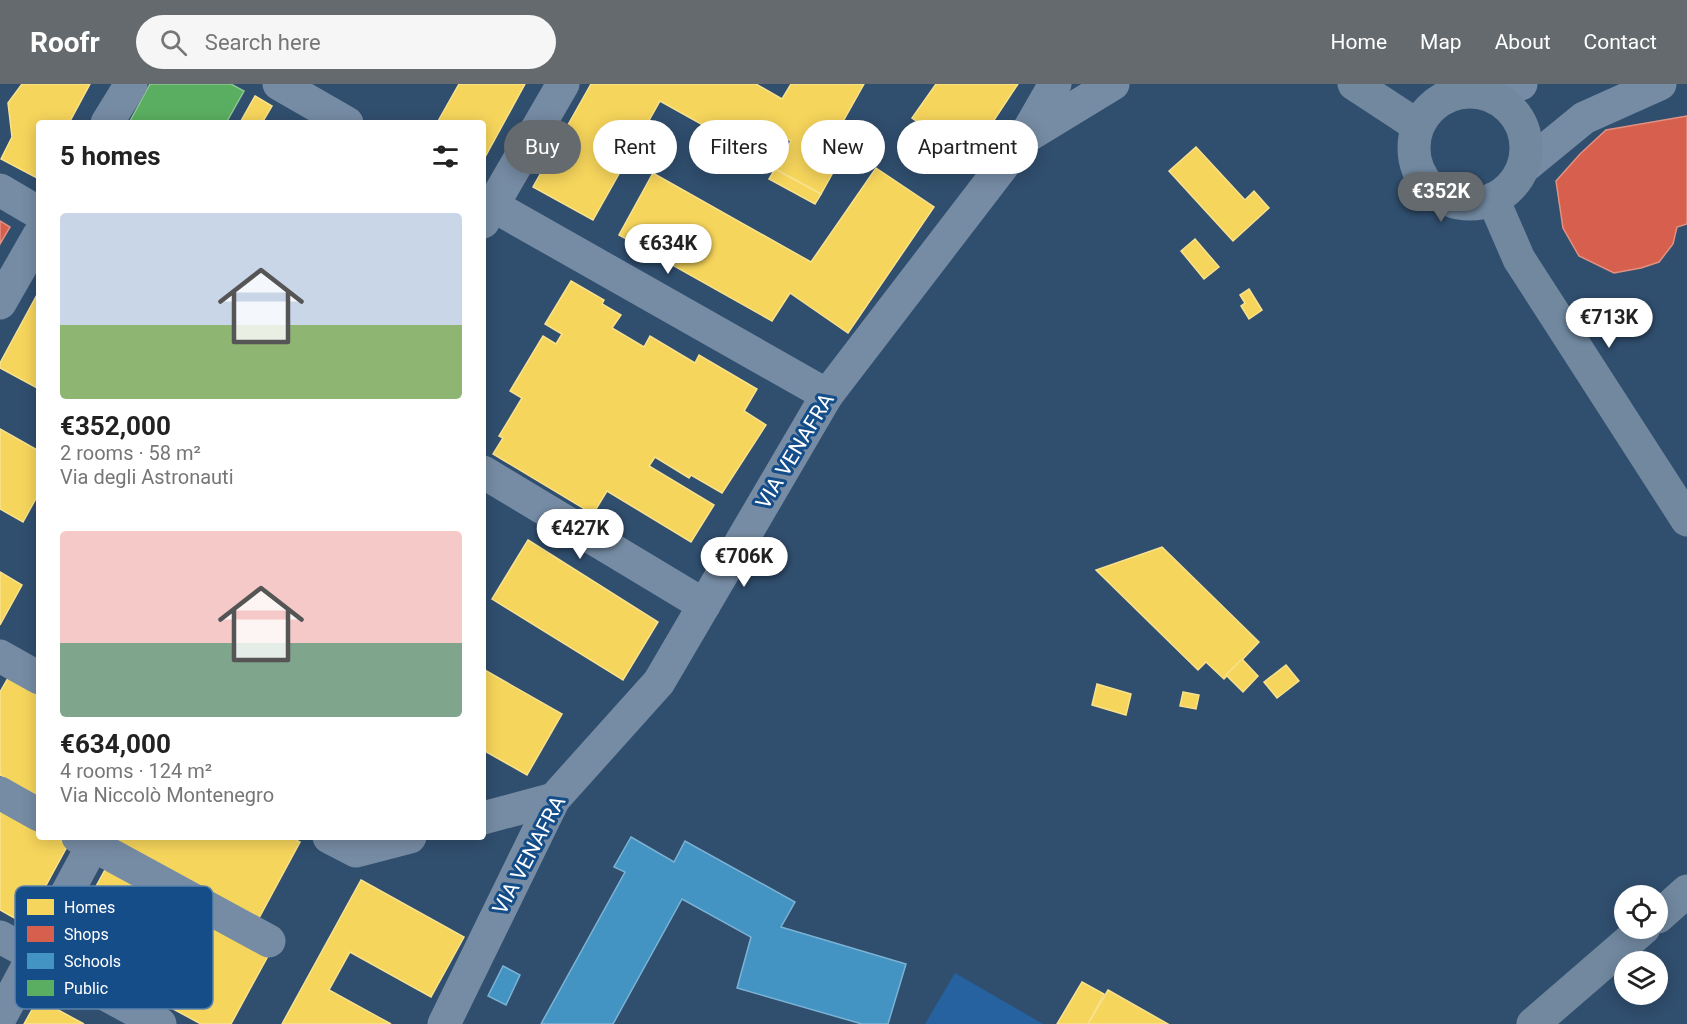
<!DOCTYPE html>
<html lang="en">
<head>
<meta charset="utf-8">
<style>
  body { margin:0; font-family:Roboto,sans-serif; background:#f6f6f6; color:#222; height:100vh; display:flex; flex-direction:column; font-size:22px; white-space:nowrap }
  * { box-sizing:border-box; margin:0 }
  p { font-size:20px; color:#767676 }
  .icon { flex:none; width:33px; height:33px; fill:none; stroke:currentColor; stroke-width:2; stroke-linecap:round; stroke-linejoin:round }
  .map { position:relative; flex:1; overflow:hidden }
  .sheet { position:absolute; left:36px; top:36px; width:450px; height:720px; display:flex; flex-direction:column; background:#fff; border-radius:6px; box-shadow:0 3px 15px #0003 }
  .sheet>* { flex:none }
  .banner { position:absolute; left:504px; top:36px; width:570px; height:54px; display:flex; gap:12px }
  .controls { position:absolute; left:1614px; top:801px; display:grid; gap:12px }
  .controls a { display:grid; place-items:center; width:54px; height:54px; border-radius:50%; background:#fff; box-shadow:0 3px 15px #0003; font-size:30px }
  .price { position:absolute; translate:-50% -51px; padding:0 14px; border-radius:21px; background:#fff; color:#222; font-size:20px; line-height:39px; filter:drop-shadow(0 2px 3px #0008) }
  .price::after { content:''; position:absolute; left:50%; top:36px; width:18px; height:14px; margin-left:-9px; background:inherit; clip-path:polygon(0 0,100% 0,50% 100%) }
  .price.current { background:#656a6e; color:#fff }
  ul { padding:0; list-style:none }
  li { display:grid; align-content:center; gap:12px; height:318px; padding:0 24px }
  li span { display:grid; place-items:center; height:186px; border-radius:6px; color:#555 }
  li>.icon { margin-inline-start:auto }
  span .icon { width:108px; height:108px; fill:#fffc; stroke-width:1 }
  li b { font-size:26px }
  h2 { display:flex; justify-content:space-between; align-items:center; height:72px; padding:0 24px; font-size:26px }
  .tag { padding:0 21px; border-radius:27px; background:#fff; box-shadow:0 3px 15px #0003; font-size:21px; line-height:54px }
  .tag.current { background:#656a6e; color:#fff }
  header { display:flex; align-items:center; gap:36px; box-sizing:border-box; height:84px; padding:0 30px; background:#656a6e; color:#fff }
  header strong { font-size:28px }
  nav { display:flex; gap:33px; margin-inline-start:auto; font-size:21px }
  .search { width:420px; height:54px; background:#f6f6f6; display:flex; align-items:center; gap:15px; box-sizing:border-box; padding:0 21px; border-radius:33px; color:#767676; font-size:22px }
  .map>svg:first-child { display:block }
</style>
</head>
<body>
<header>
<strong>Roofr</strong>
<div class="search"><svg class="icon" aria-label="search" viewBox="0 0 24 24"><circle cx="10" cy="10" r="6"/><path d="M15 15l6 6"/></svg>Search here</div>
<nav><a>Home</a><a>Map</a><a>About</a><a>Contact</a></nav>
</header>
<div class="map">
<svg width="1687" height="940" viewBox="0 0 1687 940">
  <rect width="100%" height="100%" fill="#304e6e"/>
  <polygon fill="#26629f" points="955,889 1043,940 925,940"/>
  <g fill="#f6d55c" stroke="#f9e28d" stroke-width="1.5">
    <polygon points="22,0 90,0 69,39 39,39 39,95 1,75 12,53 8,19"/>
    <polygon points="459,0 525,0 484,75 483,39 437,39"/>
    <polygon points="591,0 756,0 782,15 791,0 864,0 822,75 836,83 821,110 775,85 791,57 766,43 753,69 660,17 593,136 533,103"/>
    <polygon points="936,0 1018,0 969,74 912,34"/>
    <polygon points="255,12 272,22 262,39 245,39 241,37"/>
    <polygon points="1196,63 1245,116 1254,107 1269,124 1233,157 1169,87"/>
    <polygon points="876,84 934,123 848,249 790,209 772,237 619,151 653,89 811,178"/>
    <polygon points="775,85 821,110 815,120 769,95"/>
    <polygon points="1195,155 1219,183 1204,195 1181,167"/>
    <polygon points="571,197 604,216 602,220 621,231 612,244 644,263 650,252 695,279 699,271 757,305 744,327 766,341 722,409 691,391 689,394 655,373 649,382 714,421 691,458 607,407 593,430 493,370 503,354 499,352 522,314 510,307 543,252 556,260 562,250 545,240"/>
    <polygon points="1249,205 1262,226 1249,235 1241,222 1245,219 1240,211"/>
    <polygon points="39,207 39,305 0,284 0,279"/>
    <polygon points="0,345 39,367 39,409 23,438 0,425"/>
    <polygon points="528,456 658,538 623,596 492,515"/>
    <polygon points="1162,463 1259,558 1224,595 1206,578 1198,586 1096,486"/>
    <polygon points="0,488 22,501 0,541"/>
    <polygon points="1242,575 1258,592 1243,608 1226,591"/>
    <polygon points="1286,581 1299,597 1277,614 1264,598"/>
    <polygon points="483,585 562,630 527,691 483,666"/>
    <polygon points="8,594 39,612 39,713 0,691 0,608"/>
    <polygon points="1097,600 1131,610 1126,631 1092,621"/>
    <polygon points="1183,608 1199,611 1196,625 1180,622"/>
    <polygon points="0,722 39,743 39,753 58,753 69,759 25,840 0,826"/>
    <polygon points="120,753 291,753 300,758 259,834 118,757"/>
    <polygon points="106,784 268,872 231,940 201,940 62,865"/>
    <polygon points="361,796 464,853 431,913 350,868 329,906 391,940 282,940"/>
    <polygon points="1082,898 1104,910 1088,940 1057,940"/>
    <polygon points="1108,906 1168,940 1088,940"/>
    <polygon points="38,915 84,940 24,940"/>
  </g>
  <g fill="#d6604d" stroke="#e29082" stroke-width="1.5">
    <polygon points="1687,32 1687,140 1677,143 1673,160 1659,178 1641,184 1614,189 1579,172 1563,144 1556,97 1580,70 1606,46"/>
    <polygon points="0,137 10,143 0,160"/>
  </g>
  <g fill="#4393c3" stroke="#7bb3d5" stroke-width="1.5">
    <polygon points="631,753 674,778 685,757 795,818 781,843 906,880 888,940 862,940 737,904 751,853 682,815 613,940 541,940 625,788 614,783"/>
    <polygon points="503,882 520,891 506,921 488,912"/>
  </g>
  <polygon fill="#5aae61" stroke="#8cc690" stroke-width="1.5" points="150,0 231,0 244,7 226,39 129,39"/>
  <g fill="none" stroke-linecap="round" stroke-linejoin="round">
    <g stroke="#768ca4" stroke-width="33">
      <polyline points="279,0 347,39"/>
      <polyline points="1482,9 1521,0"/>
      <polyline points="107,39 131,0"/>
      <polyline points="1026,53 1113,0"/>
      <polyline points="1523,84 1584,34 1660,0"/>
      <polyline points="0,106 39,129"/>
      <polyline points="483,116 827,311"/>
      <polyline points="483,138 563,0"/>
      <polyline points="0,219 39,151"/>
      <polyline points="483,388 704,521"/>
      <polyline points="0,572 39,594"/>
      <polyline points="0,709 39,731"/>
      <polyline points="483,734 554,715"/>
      <polyline points="78,753 269,857"/>
      <polyline points="329,753 356,767 410,753"/>
      <polyline points="0,853 160,940"/>
      <polyline points="0,934 97,753"/>
      <polyline points="444,940 554,715 659,598 827,311 1024,54 1055,0"/>
    </g>
    <g stroke="#71889f" stroke-width="33">
      <polyline points="1354,0 1418,42"/>
      <circle cx="1470" cy="64" r="56"/>
      <polyline points="1493,115 1519,175 1687,436"/>
      <polyline points="1658,833 1687,807"/>
      <polyline points="1533,940 1644,844"/>
    </g>
  </g>
  <g text-anchor="middle" stroke-width="6" stroke-linejoin="round" paint-order="stroke">
    <g font-size="21" fill="#fff" stroke="#154d89">
      <text transform="translate(795 367) rotate(-59)" y="7">VIA VENAFRA</text>
      <text transform="translate(529 771) rotate(-62)" y="7">VIA VENAFRA</text>
    </g>
  </g>
  <rect x="15" y="802" width="198" height="123" rx="9" fill="#154d89" stroke="#5b82ac" stroke-width="1.5"/>
  <rect x="27" y="815" width="27" height="16" fill="#f6d55c"/>
  <rect x="27" y="842" width="27" height="16" fill="#d6604d"/>
  <rect x="27" y="869" width="27" height="16" fill="#4393c3"/>
  <rect x="27" y="896" width="27" height="16" fill="#5aae61"/>
  <g font-size="16" fill="#fff">
    <text x="64" y="829">Homes</text>
    <text x="64" y="856">Shops</text>
    <text x="64" y="883">Schools</text>
    <text x="64" y="910">Public</text>
  </g>
</svg>
<div class="controls">
<a><svg class="icon" aria-label="locate" viewBox="0 0 24 24"><circle cx="12" cy="12" r="6"/><path d="M12 2v4M12 18v4M2 12h4M18 12h4"/></svg></a>
<a><svg class="icon" aria-label="layers" viewBox="0 0 24 24"><path d="M12 4l9 5-9 5-9-5zM3 14l9 5 9-5"/></svg></a>
</div>
<b class="price current" style="left:1441px;top:139px">€352K</b>
<b class="price" style="left:668px;top:191px">€634K</b>
<b class="price" style="left:1609px;top:265px">€713K</b>
<b class="price" style="left:580px;top:476px">€427K</b>
<b class="price" style="left:744px;top:504px">€706K</b>
<div class="banner">
<a class="tag current">Buy</a>
<a class="tag">Rent</a>
<a class="tag">Filters</a>
<a class="tag">New</a>
<a class="tag">Apartment</a>
</div>
<section class="sheet">
<h2>5 homes<svg class="icon" aria-label="filters" viewBox="0 0 24 24"><path d="M4 7h16M4 17h16"/><circle cx="9" cy="7" r="2"/><circle cx="15" cy="17" r="2"/></svg></h2>
<ul>
<li><span style="background:linear-gradient(#c9d6e8 60%,#8fb573 0)"><svg class="icon" aria-label="home" viewBox="0 0 24 24"><path d="M3 11l9-7 9 7M6 9v11h12V9"/></svg></span><div><b>€352,000</b><p>2 rooms · 58 m²</p><p>Via degli Astronauti</p></div></li>
<li><span style="background:linear-gradient(#f6c9c9 60%,#7fa58c 0)"><svg class="icon" aria-label="home" viewBox="0 0 24 24"><path d="M3 11l9-7 9 7M6 9v11h12V9"/></svg></span><div><b>€634,000</b><p>4 rooms · 124 m²</p><p>Via Niccolò Montenegro</p></div></li>
</ul>
</section>
</div>
</body>
</html>
